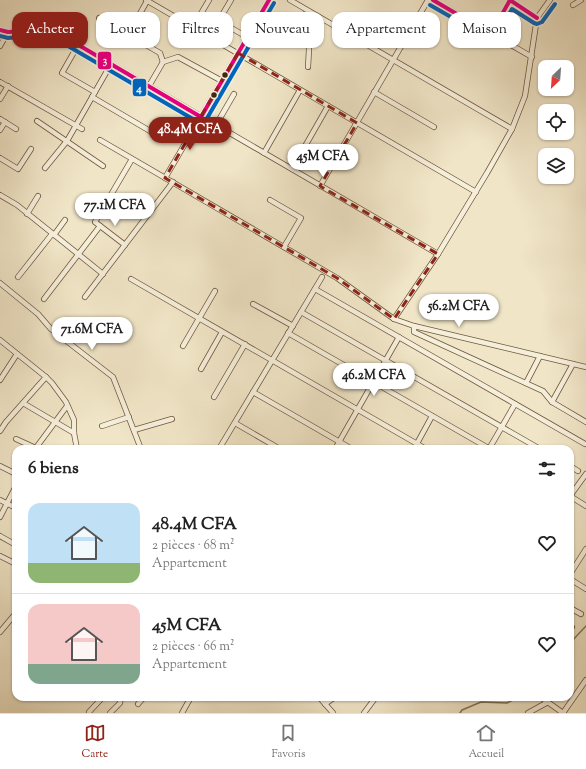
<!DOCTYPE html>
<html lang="fr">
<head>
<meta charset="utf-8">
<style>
  body { margin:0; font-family:"Sorts Mill Goudy",serif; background:#f6f6f6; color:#222; height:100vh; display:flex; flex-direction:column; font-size:15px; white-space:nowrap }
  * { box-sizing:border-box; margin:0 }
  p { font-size:13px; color:#767676 }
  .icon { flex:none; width:22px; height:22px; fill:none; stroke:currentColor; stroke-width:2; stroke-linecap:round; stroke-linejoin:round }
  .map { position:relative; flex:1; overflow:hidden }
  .panel { position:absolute; left:12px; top:445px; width:562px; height:256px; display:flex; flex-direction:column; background:#fff; border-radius:12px; box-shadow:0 1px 3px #0004 }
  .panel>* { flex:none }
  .top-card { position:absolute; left:12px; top:12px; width:562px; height:36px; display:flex; gap:8px }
  .needle { width:26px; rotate:205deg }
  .controls { position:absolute; left:538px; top:60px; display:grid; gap:8px }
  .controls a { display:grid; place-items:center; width:36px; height:36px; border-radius:8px; background:#fff; box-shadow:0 1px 3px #0004; font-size:20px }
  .price { position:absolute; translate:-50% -34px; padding:0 9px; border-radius:14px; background:#fff; color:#222; font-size:13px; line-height:26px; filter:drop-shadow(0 1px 2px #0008) }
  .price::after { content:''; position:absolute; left:50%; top:24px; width:12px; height:9px; margin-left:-6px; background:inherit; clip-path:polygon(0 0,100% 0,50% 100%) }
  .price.on { background:#8f2418; color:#fff }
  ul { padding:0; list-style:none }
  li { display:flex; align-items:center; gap:12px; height:100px; padding:0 16px }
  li+li { border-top:1px solid #e0e0e0 }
  li span { display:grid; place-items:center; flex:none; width:112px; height:80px; border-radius:12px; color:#555 }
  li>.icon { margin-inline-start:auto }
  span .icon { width:48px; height:48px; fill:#fffc; stroke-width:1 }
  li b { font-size:17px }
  h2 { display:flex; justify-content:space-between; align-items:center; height:48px; padding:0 16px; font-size:17px }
  .chip { padding:0 14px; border-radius:12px; background:#fff; box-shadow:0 1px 3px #0004; font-size:14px; line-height:36px }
  .chip.on { background:#8f2418; color:#fff }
  .tab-bar { display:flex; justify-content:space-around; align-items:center; height:56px; border-top:1px solid #e0e0e0; background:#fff; font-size:11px; color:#767676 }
  .tab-bar a { display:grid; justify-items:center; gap:2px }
  .tab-bar .on { color:#8f2418 }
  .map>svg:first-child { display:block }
</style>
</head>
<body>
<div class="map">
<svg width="586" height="713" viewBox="0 0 586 713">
  <rect width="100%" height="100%" fill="#f0e5c7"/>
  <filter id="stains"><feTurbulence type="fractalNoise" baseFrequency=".005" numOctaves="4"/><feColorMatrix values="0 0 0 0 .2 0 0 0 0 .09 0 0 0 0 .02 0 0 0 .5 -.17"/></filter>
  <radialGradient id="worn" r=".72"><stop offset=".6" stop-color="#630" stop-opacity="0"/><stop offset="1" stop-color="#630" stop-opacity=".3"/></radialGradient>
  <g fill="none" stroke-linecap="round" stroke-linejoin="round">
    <g stroke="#877356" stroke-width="1.5">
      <polyline points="570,643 586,626"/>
      <polyline points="460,713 462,710 481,702 507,703 519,697"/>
    </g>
    <defs>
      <g id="street">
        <polyline points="146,0 476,192"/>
        <polyline points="290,0 512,129"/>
        <polyline points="433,0 532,57"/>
        <polyline points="510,0 537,18"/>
        <polyline points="573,5 581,0"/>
        <path d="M305,14C311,32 309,49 308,67"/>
        <polyline points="99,18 160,53 163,62"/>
        <polyline points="219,21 247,37"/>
        <polyline points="193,27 209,0"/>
        <polyline points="0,30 8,32 35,30 70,40 438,254"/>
        <polyline points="295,31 306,14"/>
        <polyline points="491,34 510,0"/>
        <polyline points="128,35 147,1"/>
        <polyline points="209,37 231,0"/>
        <polyline points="78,45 62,73 95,92"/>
        <polyline points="0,46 8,32"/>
        <polyline points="0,82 82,129"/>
        <polyline points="149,86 163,62 178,57 222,81"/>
        <polyline points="374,92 434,127"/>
        <polyline points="92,97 150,131"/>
        <polyline points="0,99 8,86"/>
        <polyline points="0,119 16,129"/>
        <polyline points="37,121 103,166"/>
        <polyline points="216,125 234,94"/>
        <polyline points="0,130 5,122"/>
        <polyline points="100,140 337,278 394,319 414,326 586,367"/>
        <polyline points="264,153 300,90"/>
        <polyline points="0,158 18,169 31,149"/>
        <polyline points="45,168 67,141 111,64"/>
        <polyline points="292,169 328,106"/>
        <polyline points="165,178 269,0"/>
        <polyline points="320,186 428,0"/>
        <polyline points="0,195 17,205 103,274"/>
        <polyline points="270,200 301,218 284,247"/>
        <polyline points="27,214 38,196"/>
        <polyline points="54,235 65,220"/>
        <polyline points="125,245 95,222 132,159"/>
        <polyline points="18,277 52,234"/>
        <polyline points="131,279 426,449"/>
        <polyline points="0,283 38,314 51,329 113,377 141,449"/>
        <polyline points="315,289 585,444"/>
        <polyline points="85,297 173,182"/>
        <polyline points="44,299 100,226"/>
        <polyline points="253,304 293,326"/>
        <polyline points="301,312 540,449"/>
        <polyline points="394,319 438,254 487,173 512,129 525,96 537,18 550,0"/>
        <polyline points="414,326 414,332 543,391 552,402 586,422"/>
        <polyline points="288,333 490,449"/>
        <polyline points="0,340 46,377 52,383 66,402 74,420 74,433 77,449"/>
        <polyline points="183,346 215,291"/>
        <polyline points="201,369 222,332"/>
        <polyline points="0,380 17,354"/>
        <polyline points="526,383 540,356"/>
        <polyline points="253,392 352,449"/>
        <polyline points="214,397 245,344"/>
        <polyline points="552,402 573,364"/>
        <polyline points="23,403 74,433"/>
        <polyline points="235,423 280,449"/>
        <polyline points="102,426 129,417"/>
        <polyline points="134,430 172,419"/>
        <polyline points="0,431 6,422 46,377"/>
        <polyline points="16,439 38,449"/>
        <polyline points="35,449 67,406"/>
        <polyline points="219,449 322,277"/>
        <polyline points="335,449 399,337"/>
        <polyline points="414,449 432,416"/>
        <polyline points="489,449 515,404"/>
        <polyline points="0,466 16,474"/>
        <polyline points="570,466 578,471"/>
        <polyline points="570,496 586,474"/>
        <polyline points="570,496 586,506"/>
        <polyline points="0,500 16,508"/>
        <polyline points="0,517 16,486"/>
        <polyline points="0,536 16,545"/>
        <polyline points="0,556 16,564"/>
        <polyline points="570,574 586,549"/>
        <polyline points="570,579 586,589"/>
        <polyline points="570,608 581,614"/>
        <polyline points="570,625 572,627"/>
        <polyline points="0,632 16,613"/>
        <polyline points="319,697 333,713"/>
        <polyline points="542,698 563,713"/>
        <polyline points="138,704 144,697"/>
        <polyline points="325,704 335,697"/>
        <polyline points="89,712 103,697"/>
        <polyline points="110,713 120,703 121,697"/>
        <polyline points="182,713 191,697"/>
        <polyline points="364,713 376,697"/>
        <polyline points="528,713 548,702"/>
        <polyline points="563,713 586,680"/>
      </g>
    </defs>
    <use href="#street" stroke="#6e583b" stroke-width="6"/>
    <use href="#street" stroke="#f5eedb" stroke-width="4.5"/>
    <defs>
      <g id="bus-1">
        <polyline points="433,0 491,34"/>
        <polyline points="510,0 537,18"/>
        <polyline points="0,30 8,32 35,30 70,40 201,117"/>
        <polyline points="491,34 510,0"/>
        <polyline points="201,117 269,0"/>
      </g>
      <g id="bus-2">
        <polyline points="430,5 491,40 496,37 512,9 534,23 537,24 542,22 555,4"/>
        <polyline points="0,36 8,38 34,36 68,46 198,122 202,123 206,120 274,3"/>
      </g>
    </defs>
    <use href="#bus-1" stroke="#f5eedb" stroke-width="7"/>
    <use href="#bus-2" stroke="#f5eedb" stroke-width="7"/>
    <use href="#bus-1" stroke="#e5007d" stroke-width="4"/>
    <use href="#bus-2" stroke="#0065bd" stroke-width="4"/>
  </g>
  <path fill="none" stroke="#8f2418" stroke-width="3" stroke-dasharray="8 5" stroke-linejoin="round" d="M238,53L357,123L320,186L438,254L394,319L337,278L165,178Z"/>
  <g fill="#42290c" stroke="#f5eedb" stroke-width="1.5">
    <circle cx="225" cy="75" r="3.5"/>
    <circle cx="214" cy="95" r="3.5"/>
  </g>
  <g stroke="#f5eedb" stroke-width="1.5">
    <rect x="97" y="51" width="15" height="19" rx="4" fill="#e5007d"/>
    <rect x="132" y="78" width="15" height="19" rx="4" fill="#0065bd"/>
  </g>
  <g font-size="11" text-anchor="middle" font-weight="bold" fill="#fff">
    <text x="105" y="64">3</text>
    <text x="139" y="92">4</text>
  </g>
  <rect width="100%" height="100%" filter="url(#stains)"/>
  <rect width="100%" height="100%" fill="url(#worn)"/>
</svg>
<div class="controls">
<a><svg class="needle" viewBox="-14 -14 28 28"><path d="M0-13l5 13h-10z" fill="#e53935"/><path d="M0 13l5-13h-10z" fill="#767676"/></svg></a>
<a><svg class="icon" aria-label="locate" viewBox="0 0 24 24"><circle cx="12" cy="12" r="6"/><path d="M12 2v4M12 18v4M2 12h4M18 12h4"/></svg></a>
<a><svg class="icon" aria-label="layers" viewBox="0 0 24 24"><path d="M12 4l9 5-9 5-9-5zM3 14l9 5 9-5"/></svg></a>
</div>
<b class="price on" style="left:190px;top:151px">48.4M CFA</b>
<b class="price" style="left:323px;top:178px">45M CFA</b>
<b class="price" style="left:115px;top:227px">77.1M CFA</b>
<b class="price" style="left:459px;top:328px">56.2M CFA</b>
<b class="price" style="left:92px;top:351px">71.6M CFA</b>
<b class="price" style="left:374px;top:397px">46.2M CFA</b>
<div class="top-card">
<a class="chip on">Acheter</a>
<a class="chip">Louer</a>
<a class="chip">Filtres</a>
<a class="chip">Nouveau</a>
<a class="chip">Appartement</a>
<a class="chip">Maison</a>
</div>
<section class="panel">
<h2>6 biens<svg class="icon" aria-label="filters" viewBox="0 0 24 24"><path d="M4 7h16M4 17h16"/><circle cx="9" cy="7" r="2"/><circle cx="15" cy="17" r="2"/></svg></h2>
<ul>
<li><span style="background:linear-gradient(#bfe0f5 75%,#8fb573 0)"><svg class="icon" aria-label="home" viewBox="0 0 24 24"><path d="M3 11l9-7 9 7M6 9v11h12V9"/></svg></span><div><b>48.4M CFA</b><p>2 pièces · 68 m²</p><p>Appartement</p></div><svg class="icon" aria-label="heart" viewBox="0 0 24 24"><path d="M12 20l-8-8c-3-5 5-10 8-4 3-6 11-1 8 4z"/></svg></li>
<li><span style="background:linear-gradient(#f6c9c9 75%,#7fa58c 0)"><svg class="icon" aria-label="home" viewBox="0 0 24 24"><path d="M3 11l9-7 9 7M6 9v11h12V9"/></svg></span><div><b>45M CFA</b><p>2 pièces · 66 m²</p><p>Appartement</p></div><svg class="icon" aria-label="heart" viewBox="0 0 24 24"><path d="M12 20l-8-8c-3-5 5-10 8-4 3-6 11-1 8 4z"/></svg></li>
</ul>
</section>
</div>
<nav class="tab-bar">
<a class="on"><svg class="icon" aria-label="map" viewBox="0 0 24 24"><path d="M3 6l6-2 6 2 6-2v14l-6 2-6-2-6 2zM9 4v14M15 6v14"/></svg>Carte</a>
<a><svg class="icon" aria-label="saved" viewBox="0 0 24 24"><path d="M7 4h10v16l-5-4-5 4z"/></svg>Favoris</a>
<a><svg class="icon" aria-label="home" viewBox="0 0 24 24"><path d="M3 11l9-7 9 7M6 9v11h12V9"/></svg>Accueil</a>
</nav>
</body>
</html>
